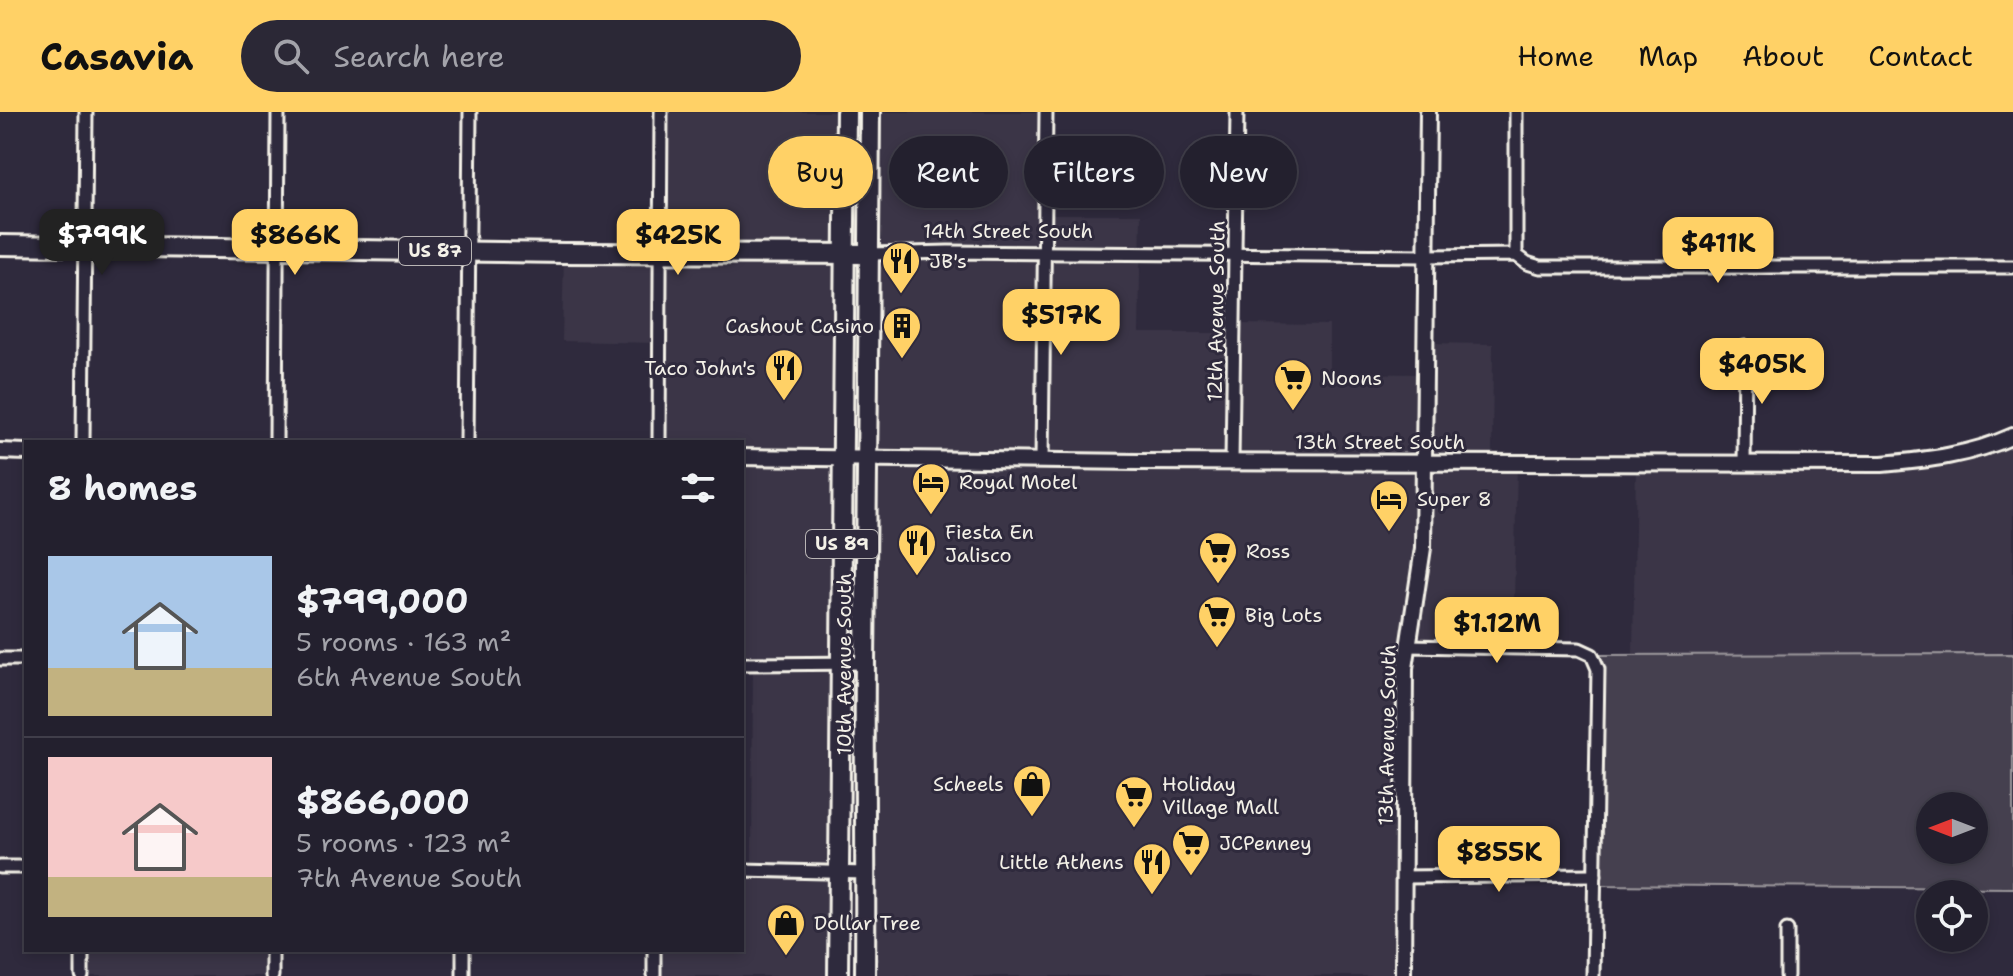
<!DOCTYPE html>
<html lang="en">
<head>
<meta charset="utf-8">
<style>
  body { margin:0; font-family:"Shantell Sans",sans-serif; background:#2b2836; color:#f1f3f6; height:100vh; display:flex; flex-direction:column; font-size:30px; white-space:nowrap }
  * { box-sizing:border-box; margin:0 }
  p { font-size:26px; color:#a3a3aa }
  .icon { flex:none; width:44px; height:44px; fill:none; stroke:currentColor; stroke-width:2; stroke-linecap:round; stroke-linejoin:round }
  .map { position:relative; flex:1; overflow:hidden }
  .details { position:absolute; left:24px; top:328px; width:720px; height:512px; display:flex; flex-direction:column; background:#23202e; border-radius:0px; box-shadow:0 4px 12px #0003,0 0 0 2px #403e4a }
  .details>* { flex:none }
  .guide { position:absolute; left:768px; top:24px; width:760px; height:72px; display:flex; gap:16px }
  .needle { width:52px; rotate:270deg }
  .controls { position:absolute; left:1916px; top:680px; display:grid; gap:16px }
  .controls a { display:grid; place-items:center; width:72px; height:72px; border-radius:50%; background:#23202e; box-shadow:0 4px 12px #0003,0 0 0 2px #403e4a; font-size:40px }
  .price { position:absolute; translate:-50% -68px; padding:0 18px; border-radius:16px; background:#ffd166; color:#111; font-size:26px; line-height:52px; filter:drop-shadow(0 2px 4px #0008) }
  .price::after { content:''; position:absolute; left:50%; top:48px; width:24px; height:18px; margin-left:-12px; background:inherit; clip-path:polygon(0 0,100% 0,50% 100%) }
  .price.on { background:#222; color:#fff }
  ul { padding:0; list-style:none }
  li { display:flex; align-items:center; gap:24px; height:200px; padding:0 24px }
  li+li { border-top:2px solid #403e4a }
  li span { display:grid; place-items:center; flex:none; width:224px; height:160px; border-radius:0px; color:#555 }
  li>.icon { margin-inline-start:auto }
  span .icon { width:96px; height:96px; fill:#fffc; stroke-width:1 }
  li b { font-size:34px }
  h2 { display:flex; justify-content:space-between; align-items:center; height:96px; padding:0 24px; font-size:34px }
  .chip { padding:0 28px; border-radius:36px; background:#23202e; box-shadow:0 4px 12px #0003,0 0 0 2px #403e4a; font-size:28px; line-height:72px }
  .chip.on { background:#ffd166; color:#111 }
  header { display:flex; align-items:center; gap:48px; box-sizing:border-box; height:112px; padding:0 40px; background:#ffd166; color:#111 }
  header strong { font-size:38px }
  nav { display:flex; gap:44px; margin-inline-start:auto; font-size:28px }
  .search { width:560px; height:72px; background:#2b2836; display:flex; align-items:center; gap:20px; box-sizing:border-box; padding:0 28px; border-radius:44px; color:#a3a3aa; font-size:30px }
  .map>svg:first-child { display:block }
</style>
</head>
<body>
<header>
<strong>Casavia</strong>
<div class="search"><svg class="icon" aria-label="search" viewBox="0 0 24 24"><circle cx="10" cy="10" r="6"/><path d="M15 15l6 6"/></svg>Search here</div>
<nav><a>Home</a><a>Map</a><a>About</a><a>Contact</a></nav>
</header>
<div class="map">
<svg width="2013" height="864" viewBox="0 0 2013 864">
  <rect width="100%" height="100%" fill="#2f2a3d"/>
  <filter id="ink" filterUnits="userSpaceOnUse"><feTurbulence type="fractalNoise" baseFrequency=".0125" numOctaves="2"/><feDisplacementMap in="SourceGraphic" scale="16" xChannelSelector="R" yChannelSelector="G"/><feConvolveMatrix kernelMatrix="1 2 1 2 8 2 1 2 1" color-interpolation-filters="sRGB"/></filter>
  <g filter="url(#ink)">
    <g fill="#3b3647">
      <polygon points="661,0 846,0 838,864 654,864 654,838 742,838 742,758 752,758 753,553 742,552 742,330 659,330 659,231 562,229 564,141 660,140"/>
      <polygon points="870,0 1046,0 1045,102 1141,102 1139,221 1234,221 1234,212 1329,213 1329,261 1424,262 1425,231 1493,232 1492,350 1517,351 1513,536 1408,534 1404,864 863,864"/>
      <polygon points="2013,324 2013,542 1633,543 1636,352 1882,352"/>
      <rect x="82" y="838" width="190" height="26"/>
    </g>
    <path fill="#454050" stroke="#9c989c" stroke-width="2" fill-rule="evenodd" d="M2013,542V776L1594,773L1598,557L1592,543ZM1930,694H1974V738H1930Z"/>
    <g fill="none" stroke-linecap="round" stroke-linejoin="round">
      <defs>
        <g id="minor">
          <polyline points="871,142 948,140 1426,144 1516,143 1527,151 1540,155 2013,155"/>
          <polyline points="1516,143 1516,0"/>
          <polyline points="83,330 86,0"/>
          <polyline points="276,330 278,0"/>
          <polyline points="467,330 470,0"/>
          <polyline points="659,330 661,0"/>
          <polyline points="1042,349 1046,0"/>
          <polyline points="1232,350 1237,0"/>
          <polyline points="1744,352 1745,235"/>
          <polyline points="1407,534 1579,537 1592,543 1598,557 1593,864"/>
          <polyline points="0,547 26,547"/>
          <polyline points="742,552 865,551"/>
          <polyline points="0,755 26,755"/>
          <polyline points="742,758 866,761"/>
          <polyline points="1403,765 1595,763"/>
          <polyline points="82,864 82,838"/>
          <polyline points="272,864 272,838"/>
          <polyline points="463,864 463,838"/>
          <polyline points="654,864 654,838"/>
          <polyline points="1787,864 1787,818"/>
        </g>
        <g id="tertiary">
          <polyline points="0,339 26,340"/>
          <path d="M742,345L1137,350L1882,352C1928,348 1971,343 2013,324"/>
          <polyline points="1403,864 1405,556 1423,436 1428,0"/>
        </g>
        <polyline id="primary" points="0,133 564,141 871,142"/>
        <g id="trunk">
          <polyline points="838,864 846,0"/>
          <path d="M865,864C866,759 864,655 865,550C866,367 870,183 870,0"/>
        </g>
      </defs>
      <use href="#minor" stroke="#f4f1e8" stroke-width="17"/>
      <use href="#tertiary" stroke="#f4f1e8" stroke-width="20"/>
      <use href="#primary" stroke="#f4f1e8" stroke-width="24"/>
      <use href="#trunk" stroke="#f4f1e8" stroke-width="24"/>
      <use href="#minor" stroke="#2f2a3d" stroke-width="11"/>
      <use href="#tertiary" stroke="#2f2a3d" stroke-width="14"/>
      <use href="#primary" stroke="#2f2a3d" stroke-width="18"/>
      <use href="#trunk" stroke="#2f2a3d" stroke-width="18"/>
    </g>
  </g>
  <defs>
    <symbol id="restaurant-pin" viewBox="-11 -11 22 30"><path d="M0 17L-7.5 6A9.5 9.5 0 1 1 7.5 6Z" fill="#ffd166" stroke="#2f2a3d"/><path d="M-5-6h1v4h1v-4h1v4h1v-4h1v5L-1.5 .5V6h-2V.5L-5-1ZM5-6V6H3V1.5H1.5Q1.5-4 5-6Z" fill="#111"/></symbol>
    <symbol id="building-pin" viewBox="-11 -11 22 30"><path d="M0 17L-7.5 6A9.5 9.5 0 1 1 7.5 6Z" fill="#ffd166" stroke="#2f2a3d"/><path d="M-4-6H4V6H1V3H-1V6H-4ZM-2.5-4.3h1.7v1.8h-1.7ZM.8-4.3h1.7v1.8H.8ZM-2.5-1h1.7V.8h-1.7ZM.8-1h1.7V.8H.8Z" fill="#111"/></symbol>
    <symbol id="supermarket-pin" viewBox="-11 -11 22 30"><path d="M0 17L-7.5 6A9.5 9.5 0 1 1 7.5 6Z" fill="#ffd166" stroke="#2f2a3d"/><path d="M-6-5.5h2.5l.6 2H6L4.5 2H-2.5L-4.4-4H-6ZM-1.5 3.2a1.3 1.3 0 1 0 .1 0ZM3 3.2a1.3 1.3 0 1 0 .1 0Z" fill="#111"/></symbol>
    <symbol id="hotel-pin" viewBox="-11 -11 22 30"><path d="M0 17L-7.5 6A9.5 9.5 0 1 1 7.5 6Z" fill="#ffd166" stroke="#2f2a3d"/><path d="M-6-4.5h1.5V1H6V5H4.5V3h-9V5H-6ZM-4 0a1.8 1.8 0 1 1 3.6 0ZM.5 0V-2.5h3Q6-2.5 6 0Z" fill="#111"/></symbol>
    <symbol id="shop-pin" viewBox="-11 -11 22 30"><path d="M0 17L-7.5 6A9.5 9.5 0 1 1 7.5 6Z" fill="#ffd166" stroke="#2f2a3d"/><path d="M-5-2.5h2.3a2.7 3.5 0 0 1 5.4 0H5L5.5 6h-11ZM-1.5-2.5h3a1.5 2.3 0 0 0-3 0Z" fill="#111"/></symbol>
  </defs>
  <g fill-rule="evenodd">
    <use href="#restaurant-pin" x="879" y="127" width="44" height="60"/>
    <use href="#building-pin" x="880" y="192" width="44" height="60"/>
    <use href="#restaurant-pin" x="762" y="234" width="44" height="60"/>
    <use href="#supermarket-pin" x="1271" y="244" width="44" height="60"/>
    <use href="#hotel-pin" x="909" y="348" width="44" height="60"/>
    <use href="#hotel-pin" x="1367" y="365" width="44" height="60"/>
    <use href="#restaurant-pin" x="895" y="409" width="44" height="60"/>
    <use href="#supermarket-pin" x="1196" y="417" width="44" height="60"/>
    <use href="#supermarket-pin" x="1195" y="481" width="44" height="60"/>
    <use href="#shop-pin" x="1010" y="650" width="44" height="60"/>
    <use href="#supermarket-pin" x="1112" y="661" width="44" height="60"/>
    <use href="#supermarket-pin" x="1169" y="709" width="44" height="60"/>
    <use href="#restaurant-pin" x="1130" y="728" width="44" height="60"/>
    <use href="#shop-pin" x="764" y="789" width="44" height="60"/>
  </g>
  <g text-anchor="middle" stroke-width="6" stroke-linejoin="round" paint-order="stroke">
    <g fill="#2f2a3d" stroke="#b9b5b5" stroke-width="2">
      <rect x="399" y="125" width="72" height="28" rx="6"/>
      <rect x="806" y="418" width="72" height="28" rx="6"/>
    </g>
    <g font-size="18" font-weight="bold" fill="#f4f1e8">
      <text x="435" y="145">US 87</text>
      <text x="842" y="438">US 89</text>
    </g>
    <g font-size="20" fill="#f4f1e8" stroke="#2f2a3d">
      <text x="1008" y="126">14th Street South</text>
      <text transform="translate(1216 199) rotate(-89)" y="7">12th Avenue South</text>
      <text x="1380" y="337">13th Street South</text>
      <text transform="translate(844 552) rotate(-90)" y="7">10th Avenue South</text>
      <text transform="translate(1387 623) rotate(-89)" y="7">13th Avenue South</text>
    </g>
    <g font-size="20" fill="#f4f1e8" stroke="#2f2a3d" text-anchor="start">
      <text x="929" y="156">JB's</text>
      <text x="874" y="221" text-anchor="end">Cashout Casino</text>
      <text x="756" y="263" text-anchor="end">Taco John's</text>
      <text x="1321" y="273">Noons</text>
      <text x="959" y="377">Royal Motel</text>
      <text x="1417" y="394">Super 8</text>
      <text x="945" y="427">Fiesta En<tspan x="945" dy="23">Jalisco</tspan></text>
      <text x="1246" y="446">Ross</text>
      <text x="1245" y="510">Big Lots</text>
      <text x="1004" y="679" text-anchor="end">Scheels</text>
      <text x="1162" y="679">Holiday<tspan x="1162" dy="23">Village Mall</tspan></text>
      <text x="1219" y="738">JCPenney</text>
      <text x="1124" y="757" text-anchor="end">Little Athens</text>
      <text x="814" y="818">Dollar Tree</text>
    </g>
  </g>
</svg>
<div class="controls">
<a><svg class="needle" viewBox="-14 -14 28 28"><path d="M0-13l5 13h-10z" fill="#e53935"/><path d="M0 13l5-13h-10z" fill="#a3a3aa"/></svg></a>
<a><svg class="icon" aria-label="locate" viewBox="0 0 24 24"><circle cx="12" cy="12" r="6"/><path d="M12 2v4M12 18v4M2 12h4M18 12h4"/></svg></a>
</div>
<b class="price on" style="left:102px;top:165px">$799K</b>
<b class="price" style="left:295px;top:165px">$866K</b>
<b class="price" style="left:678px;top:165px">$425K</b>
<b class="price" style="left:1718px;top:173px">$411K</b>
<b class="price" style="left:1061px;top:245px">$517K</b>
<b class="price" style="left:1762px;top:294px">$405K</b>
<b class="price" style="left:1497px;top:553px">$1.12M</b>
<b class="price" style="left:1499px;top:782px">$855K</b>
<div class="guide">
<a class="chip on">Buy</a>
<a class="chip">Rent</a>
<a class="chip">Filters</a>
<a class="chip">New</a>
</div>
<section class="details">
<h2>8 homes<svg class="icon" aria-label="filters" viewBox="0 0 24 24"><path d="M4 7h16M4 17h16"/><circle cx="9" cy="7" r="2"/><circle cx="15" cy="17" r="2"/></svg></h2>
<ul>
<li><span style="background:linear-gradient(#a9c7e8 70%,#c2b280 0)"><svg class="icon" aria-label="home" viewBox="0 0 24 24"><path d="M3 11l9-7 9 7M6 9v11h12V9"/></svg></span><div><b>$799,000</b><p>5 rooms · 163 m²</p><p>6th Avenue South</p></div></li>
<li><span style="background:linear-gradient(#f6c9c9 75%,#c2b280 0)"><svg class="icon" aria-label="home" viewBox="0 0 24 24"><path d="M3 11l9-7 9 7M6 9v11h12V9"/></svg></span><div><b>$866,000</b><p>5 rooms · 123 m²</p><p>7th Avenue South</p></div></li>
</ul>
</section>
</div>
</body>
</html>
